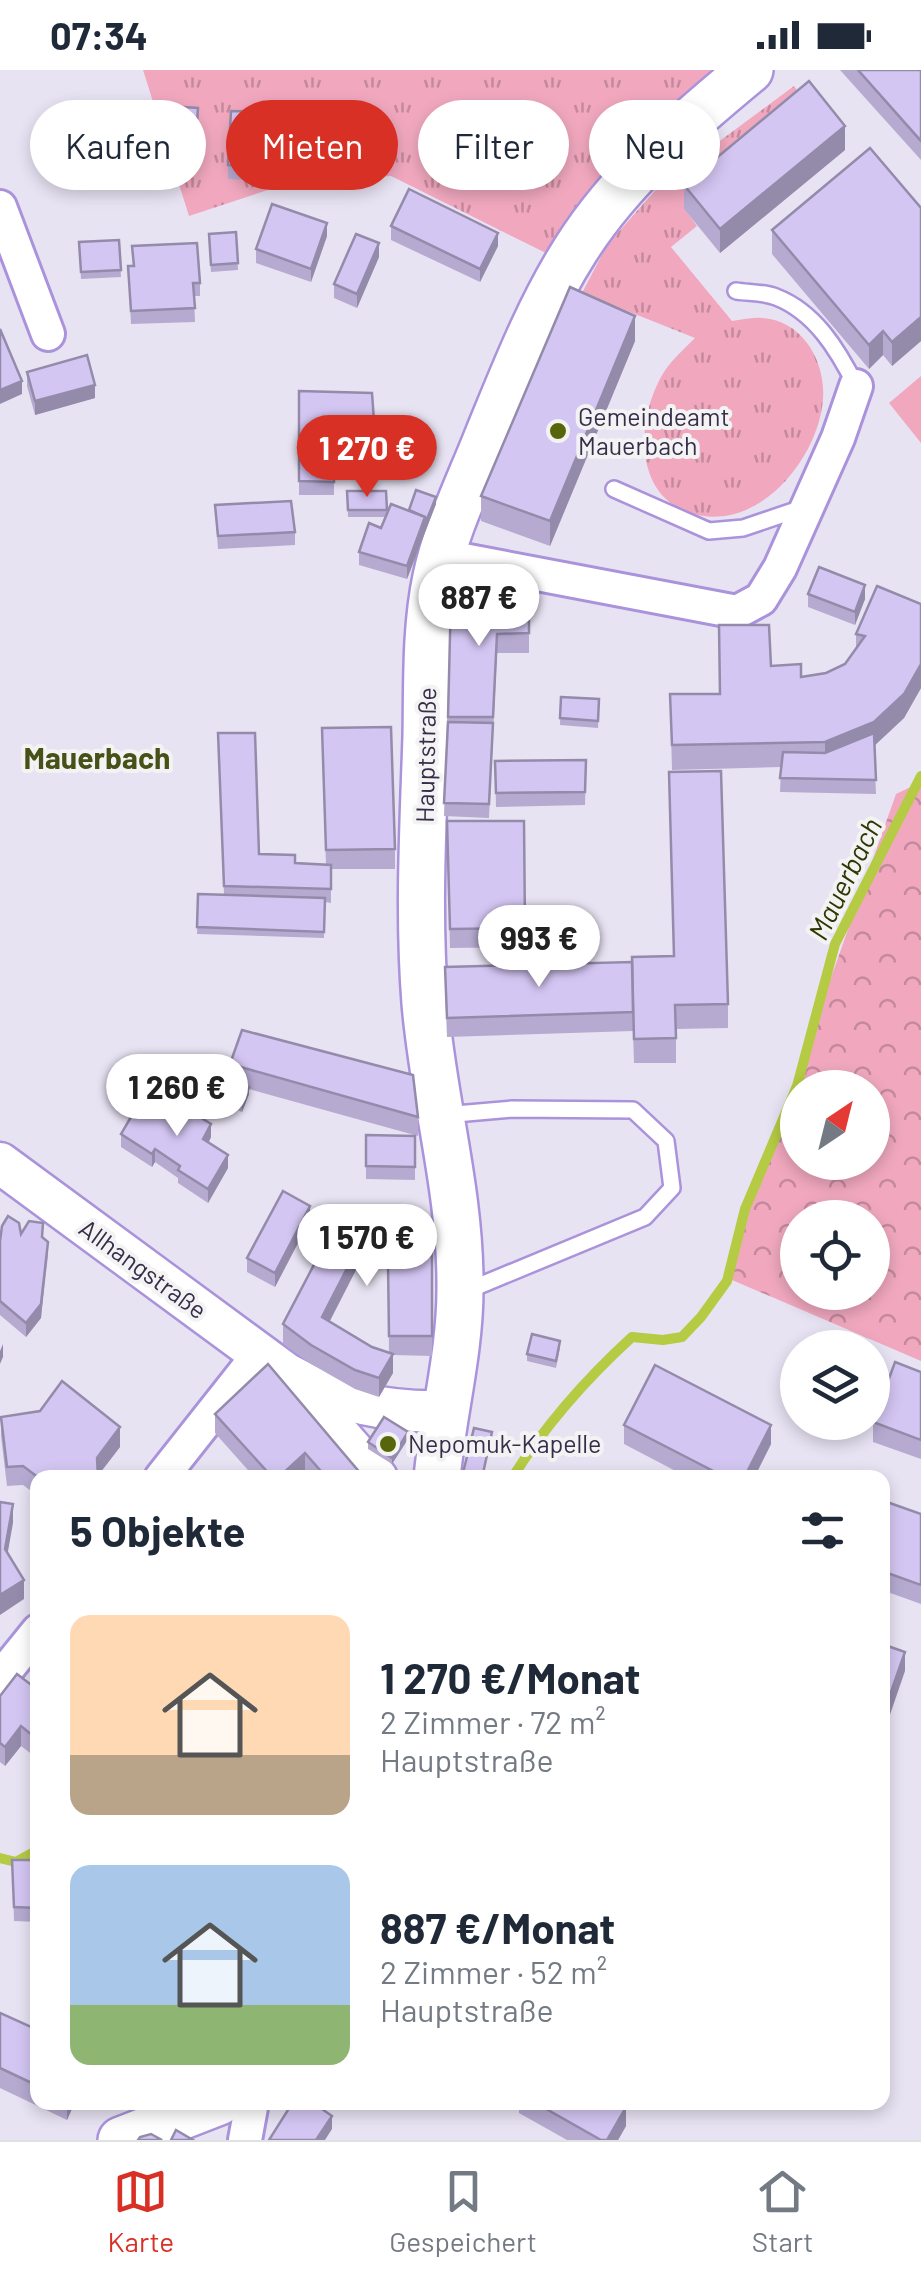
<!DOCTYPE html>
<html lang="de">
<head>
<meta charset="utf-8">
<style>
  body { margin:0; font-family:Barlow,sans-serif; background:#f2f2f3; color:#1f2937; height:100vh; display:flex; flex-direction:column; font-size:38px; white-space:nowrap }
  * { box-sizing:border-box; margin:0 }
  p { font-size:32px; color:#747a83 }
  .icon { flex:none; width:55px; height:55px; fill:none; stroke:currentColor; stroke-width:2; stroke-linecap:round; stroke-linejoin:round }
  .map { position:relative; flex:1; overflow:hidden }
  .drawer { position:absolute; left:30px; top:1400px; width:860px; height:640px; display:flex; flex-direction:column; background:#fff; border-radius:20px; box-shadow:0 5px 15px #0003 }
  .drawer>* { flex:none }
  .banner { position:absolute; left:30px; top:30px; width:862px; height:90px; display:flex; gap:20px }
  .needle { width:65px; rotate:35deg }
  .controls { position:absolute; left:780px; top:1000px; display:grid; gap:20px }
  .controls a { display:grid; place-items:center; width:110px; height:110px; border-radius:50%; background:#fff; box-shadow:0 5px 15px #0003; font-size:50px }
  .price { position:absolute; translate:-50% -85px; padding:0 22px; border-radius:35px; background:#fff; color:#222; font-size:32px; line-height:65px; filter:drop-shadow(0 2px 5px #0008) }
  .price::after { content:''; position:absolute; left:50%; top:60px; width:30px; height:22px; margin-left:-15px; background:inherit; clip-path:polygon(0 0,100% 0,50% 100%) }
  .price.active { background:#d93025; color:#fff }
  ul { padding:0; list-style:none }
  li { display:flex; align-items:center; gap:30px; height:250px; padding:0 40px }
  li span { display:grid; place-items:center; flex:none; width:280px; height:200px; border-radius:20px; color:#555 }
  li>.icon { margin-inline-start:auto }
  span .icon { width:120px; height:120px; fill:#fffc; stroke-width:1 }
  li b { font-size:42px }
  h2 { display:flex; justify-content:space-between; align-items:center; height:120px; padding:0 40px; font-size:42px }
  .chip { padding:0 35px; border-radius:45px; background:#fff; box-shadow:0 5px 15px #0003; font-size:35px; line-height:90px }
  .chip.active { background:#d93025; color:#fff }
  .status { display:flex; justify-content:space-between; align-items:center; height:70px; padding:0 50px; background:#fff; direction:ltr }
  .status svg { height:28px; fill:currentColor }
  .tabs { display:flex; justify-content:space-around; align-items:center; height:140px; border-top:2px solid #e0e1e3; background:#fff; font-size:28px; color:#747a83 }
  .tabs a { display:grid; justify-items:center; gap:5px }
  .tabs .active { color:#d93025 }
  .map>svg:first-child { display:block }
</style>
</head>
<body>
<div class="status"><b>07:34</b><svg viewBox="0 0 49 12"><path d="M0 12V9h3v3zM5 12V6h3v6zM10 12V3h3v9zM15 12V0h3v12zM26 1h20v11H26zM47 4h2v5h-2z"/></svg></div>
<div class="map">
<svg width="921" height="2070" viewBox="0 0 921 2070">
  <defs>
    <pattern id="forest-crowns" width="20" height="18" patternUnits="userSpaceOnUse" patternTransform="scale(2.5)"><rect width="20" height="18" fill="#f1a8bf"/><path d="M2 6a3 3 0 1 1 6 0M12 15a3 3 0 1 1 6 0" fill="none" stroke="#c4899d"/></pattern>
    <pattern id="park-tufts" width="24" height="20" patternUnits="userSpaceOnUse" patternTransform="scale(2.5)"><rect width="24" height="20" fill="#f1a8bf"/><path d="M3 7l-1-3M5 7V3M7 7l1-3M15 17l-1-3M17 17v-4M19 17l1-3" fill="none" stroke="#c4899d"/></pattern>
  </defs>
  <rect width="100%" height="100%" fill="#e8e3f3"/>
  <path fill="url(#forest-crowns)" fill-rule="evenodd" d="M921,712V1291L725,1207L896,724ZM798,1018H872V1092H798ZM798,1148H872V1222H798Z"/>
  <g fill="url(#park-tufts)">
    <polygon points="143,0 723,0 554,187 391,106 292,112 189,146"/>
    <path d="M794,16L809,36L684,138L697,156L671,177L732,251C741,250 752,247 762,248C802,250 826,291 823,329C819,387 761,459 698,445C634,432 635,354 661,307C669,292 683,280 695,268L582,223L607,175L660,115Z"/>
  </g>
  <polygon fill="#f1a8bf" points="921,306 921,373 889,333"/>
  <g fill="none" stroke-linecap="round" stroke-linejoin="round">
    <g stroke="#b4cb43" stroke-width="10">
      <path d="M512,1408C546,1354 586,1309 632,1267L663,1270L682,1267L701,1247L727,1211L745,1139L797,1016L835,874L921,706"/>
      <polyline points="0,1788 16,1792 38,1780"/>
    </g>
    <defs>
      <g id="service">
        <path d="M736,221C748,223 764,222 776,227C815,242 838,280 856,316"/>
        <polyline points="614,419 709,461 743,458 802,438"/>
        <polyline points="444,1045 512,1039 633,1040 666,1071 672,1118 645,1147 464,1222"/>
      </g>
      <g id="minor">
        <polyline points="0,137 48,264"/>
        <polyline points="442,486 737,542 761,529 780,498 838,368 856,316"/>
        <polyline points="161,1408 259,1284"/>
        <polyline points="0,1608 38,1561"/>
        <polyline points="245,2070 252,2032"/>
      </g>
      <g id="tertiary">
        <path d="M0,1093L287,1304C338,1333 388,1343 446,1341"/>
        <polyline points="296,1315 377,1408"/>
      </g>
      <g id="secondary">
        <path d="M437,1408C443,1344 460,1283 460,1219C461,1121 433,1030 425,933C418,845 423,754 426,667C427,614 425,559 436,507C446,459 470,411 488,365C514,302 539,237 576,179C621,108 686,53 750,0"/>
        <polyline points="121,2070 219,2032"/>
      </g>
    </defs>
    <use href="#service" stroke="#aa93db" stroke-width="20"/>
    <use href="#minor" stroke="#aa93db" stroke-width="38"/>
    <use href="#tertiary" stroke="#aa93db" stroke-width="45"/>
    <use href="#secondary" stroke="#aa93db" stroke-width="50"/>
    <use href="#service" stroke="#fff" stroke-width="15"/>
    <use href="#minor" stroke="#fff" stroke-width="32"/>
    <use href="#tertiary" stroke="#fff" stroke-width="40"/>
    <use href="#secondary" stroke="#fff" stroke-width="45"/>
  </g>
  <g fill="#b6aad1" fill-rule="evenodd">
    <polygon points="840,0 921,0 921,90"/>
    <polygon points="167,36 198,38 196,74 166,73"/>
    <polygon points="299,43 296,112 228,109 228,95"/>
    <polygon points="131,60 125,99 81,92 81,82 59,79 59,65"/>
    <polygon points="845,80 720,183 684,139 684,115"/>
    <polygon points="921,138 921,271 892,296 883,285 869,299 772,184 772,160"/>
    <polygon points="391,156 498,176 480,212 391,170"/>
    <polygon points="236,162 238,200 211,202 209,164"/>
    <polygon points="327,166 311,212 256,193 256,179"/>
    <polygon points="119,170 121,207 81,209 79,172"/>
    <polygon points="132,176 200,213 200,226 194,226 195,252 131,254 128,196 133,196"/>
    <polygon points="379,187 357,238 334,228 334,214"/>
    <polygon points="635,271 550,476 481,451 481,426"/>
    <polygon points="27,302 95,328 35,345 27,316"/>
    <polygon points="299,321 374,351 374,364 334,363 334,425 299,425"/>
    <polygon points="347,421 386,421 387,443 409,440 436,434 407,509 359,495 359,482 381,458 386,447 348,447"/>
    <polygon points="215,435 295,462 295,475 218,479"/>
    <polygon points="808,524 865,529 855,555 808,537"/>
    <polygon points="451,525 529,528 529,583 497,583 489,748 444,746"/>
    <polygon points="921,534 921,618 904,648 874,676 876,724 780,722 781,697 672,700 670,624 720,624 771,596 801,607 826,603 845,594 856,578 856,564"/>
    <polygon points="561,627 599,629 598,658 560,655"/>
    <polygon points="218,663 259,784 295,793 326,795 322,678 395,779 395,799 331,799 331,833 325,832 324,868 197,864 198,824 224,824"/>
    <polygon points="586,690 585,735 496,737 495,691"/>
    <polygon points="447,751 524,751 525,877 450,878"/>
    <polygon points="445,916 728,934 728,958 676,959 676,993 634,993 633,961 447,967"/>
    <polygon points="230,994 418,1047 418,1066 249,1019 249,1024 242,1042 199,1024 199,1017 230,1010"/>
    <polygon points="164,1042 211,1067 209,1072 228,1098 208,1133 178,1113 178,1108 155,1092 152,1097 121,1077 121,1064"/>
    <polygon points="366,1065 415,1066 415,1110 366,1109"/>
    <path d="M342,1141L432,1155V1286L393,1285V1303L379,1327L355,1319L311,1294L283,1274V1254ZM360,1192L388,1196L389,1283L372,1277L330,1251Z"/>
    <polygon points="310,1150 275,1217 247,1202 247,1188"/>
    <polygon points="21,1164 48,1185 41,1248 26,1267 0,1245 0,1171"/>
    <polygon points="560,1278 556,1298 527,1291 527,1284"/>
    <polygon points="921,1302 921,1389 873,1372 873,1352"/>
    <polygon points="215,1344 361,1408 309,1408 305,1403 299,1408 255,1408 215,1363"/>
    <polygon points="1,1347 120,1377 98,1405 98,1408 38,1408 38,1426 23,1415 7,1416 1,1366"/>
    <polygon points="624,1355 771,1374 754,1408 689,1408 624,1374"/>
    <polygon points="408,1369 392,1394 368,1379 368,1372"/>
    <polygon points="882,1444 921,1444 921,1534 882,1520"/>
    <polygon points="38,1620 38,1689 21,1676 5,1696 0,1692 0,1626"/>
    <polygon points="12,1790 38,1790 38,1852 14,1851"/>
    <polygon points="0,1943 38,1960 38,2032 75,2032 67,2050 0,2018"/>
    <polygon points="519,2032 618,2032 626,2056 618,2070 567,2070 519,2043"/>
  </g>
  <g fill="#948baa">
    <polygon points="131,47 131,60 125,99 125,86"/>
    <polygon points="845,56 845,80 720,183 720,159"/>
    <polygon points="327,153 327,166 311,212 311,199"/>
    <polygon points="498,163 498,176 480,212 480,199"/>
    <polygon points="379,173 379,187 357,238 357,224"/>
    <polygon points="635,246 635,271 550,476 550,451"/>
    <polygon points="921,247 921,271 892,296 892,272"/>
    <polygon points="883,261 883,285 869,299 869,275"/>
    <polygon points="22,311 22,324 0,334 0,320"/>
    <polygon points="95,315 95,328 35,345 35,331"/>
    <polygon points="436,427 436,434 407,509 407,496 425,447"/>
    <polygon points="865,515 865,529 855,555 855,542"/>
    <polygon points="921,594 921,618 904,648 874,676 825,696 825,672"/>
    <polygon points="249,1017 249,1024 242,1042 242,1035"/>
    <polygon points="211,1054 211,1067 203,1083 203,1069"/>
    <polygon points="155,1079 155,1092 152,1097 152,1084"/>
    <polygon points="228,1085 228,1098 208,1133 208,1119"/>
    <polygon points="310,1136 310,1150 275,1217 275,1203"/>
    <polygon points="48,1172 41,1248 26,1267 26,1253"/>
    <polygon points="360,1173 360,1192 322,1266 322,1247"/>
    <polygon points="3,1274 3,1287 0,1294 0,1281"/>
    <polygon points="393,1284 393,1303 379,1327 379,1308"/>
    <polygon points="771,1355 771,1374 754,1408 744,1408"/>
    <polygon points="120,1357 120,1377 97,1407 97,1388"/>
    <polygon points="408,1362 408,1369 392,1394 392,1388"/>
    <polygon points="305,1383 305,1403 299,1408 278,1408"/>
    <polygon points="13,1434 13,1453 5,1498 5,1479"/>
    <polygon points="24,1510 24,1529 0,1545 0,1525"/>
    <polygon points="905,1582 905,1601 884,1662 884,1642"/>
    <polygon points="21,1656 21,1676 5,1696 5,1677"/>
    <polygon points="67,2032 75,2032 67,2050"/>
    <polygon points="626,2037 626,2056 618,2070 607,2070"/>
    <polygon points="332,2046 332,2059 325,2070 316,2070"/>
  </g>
  <g fill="#d4c6f3" stroke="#948baa" stroke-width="2.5">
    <polygon points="858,0 921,0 921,71"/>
    <polygon points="809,11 845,56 720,159 684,115"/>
    <polygon points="63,36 131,47 125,86 81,79 82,69 59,65"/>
    <polygon points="167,36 198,38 196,67 166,66"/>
    <polygon points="231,41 299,43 296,98 228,95"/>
    <polygon points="870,78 921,138 921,247 892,272 883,261 869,275 772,160"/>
    <polygon points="409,119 498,163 480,199 391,156"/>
    <polygon points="272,134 327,153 311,199 256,179"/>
    <polygon points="236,162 238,193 211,195 209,164"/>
    <polygon points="356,164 379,173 357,224 334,214"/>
    <polygon points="119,170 121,200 81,202 79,172"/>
    <polygon points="197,173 200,213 193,213 195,238 131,241 128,196 134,196 132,176"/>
    <polygon points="570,217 635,246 550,451 481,426"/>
    <polygon points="0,259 22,311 0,320"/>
    <polygon points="87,285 95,315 35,331 27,302"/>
    <polygon points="299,321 372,323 374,351 334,349 334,412 299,411"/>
    <polygon points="416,420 436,427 425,454 425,447 409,440"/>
    <polygon points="347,421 386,421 387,440 348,440"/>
    <polygon points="291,431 295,462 218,466 215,435"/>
    <polygon points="391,434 425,447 407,496 359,482 369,453 381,458"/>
    <polygon points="819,497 865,515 855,542 808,524"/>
    <polygon points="877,516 921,534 921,594 904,624 874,652 825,672 672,675 670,624 720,624 719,555 769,555 771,596 801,594 801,607 826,603 845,594 865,566 856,564"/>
    <polygon points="451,525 529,528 529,563 497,564 493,647 448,647"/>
    <polygon points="561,627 599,629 598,651 560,648"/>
    <polygon points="448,652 493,653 489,734 444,733"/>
    <polygon points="391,657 395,779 326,780 322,658"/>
    <polygon points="218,663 255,663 259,784 295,785 295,793 331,795 331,819 224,816"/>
    <polygon points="874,663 876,710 780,708 783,682 825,683"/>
    <polygon points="586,690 585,722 496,723 495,691"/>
    <polygon points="721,701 728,934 675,935 676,968 634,969 632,887 674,886 669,702"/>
    <polygon points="447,751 524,751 525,858 450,859"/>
    <polygon points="198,824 325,828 324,862 197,857"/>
    <polygon points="632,892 633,942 447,948 445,897"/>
    <polygon points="242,960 413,1005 418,1047 230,994"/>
    <polygon points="207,1000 249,1017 242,1035 199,1017"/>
    <polygon points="142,1028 164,1042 172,1030 211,1054 203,1069 228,1085 208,1119 178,1100 180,1096 155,1079 152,1084 121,1064"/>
    <polygon points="366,1065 415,1066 415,1097 366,1096"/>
    <polygon points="283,1121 310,1136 275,1203 247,1188"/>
    <polygon points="342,1141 432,1155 432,1266 389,1266 388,1193 408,1192 407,1180 360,1173 322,1247 372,1277 393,1284 379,1308 355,1300 311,1275 283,1254"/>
    <polygon points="8,1146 19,1153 21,1164 29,1151 43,1153 42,1167 48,1172 41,1234 26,1253 0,1231 0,1171 2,1156"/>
    <polygon points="532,1264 560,1271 556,1291 527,1284"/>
    <polygon points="895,1292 921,1302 921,1370 873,1352"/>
    <polygon points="268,1294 361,1404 357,1408 327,1408 305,1383 278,1408 273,1408 215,1344"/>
    <polygon points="655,1295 771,1355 744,1408 727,1408 624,1355"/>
    <polygon points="62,1311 120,1357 97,1388 98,1408 39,1408 23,1396 7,1397 1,1347 40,1341"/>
    <polygon points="384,1347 408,1362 392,1388 368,1372"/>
    <polygon points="474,1358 492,1362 482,1408 462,1407"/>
    <polygon points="0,1432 13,1434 5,1479 24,1510 0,1525"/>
    <polygon points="887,1432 921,1444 921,1515 882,1501 882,1444"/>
    <polygon points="882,1574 905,1582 884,1642 882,1642"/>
    <polygon points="17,1604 38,1620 38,1670 21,1656 5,1677 0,1673 0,1626"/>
    <polygon points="12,1790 38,1790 38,1838 14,1837"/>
    <polygon points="0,1943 38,1960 38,2016 0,1998"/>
    <polygon points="293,2032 312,2032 332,2046 316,2070 269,2070"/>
    <polygon points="534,2032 618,2032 626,2037 607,2070 601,2070"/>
    <polygon points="176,2060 193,2070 171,2070"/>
    <polygon points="151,2064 162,2070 138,2070 140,2067"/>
  </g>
  <g fill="#58660b" stroke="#f3f3f3" stroke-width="4">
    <circle cx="558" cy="361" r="10"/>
    <circle cx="388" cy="1374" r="10"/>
  </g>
  <g text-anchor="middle" stroke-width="8" stroke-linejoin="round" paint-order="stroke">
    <g font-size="25" fill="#372d4b" stroke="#f3f3f3" text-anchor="start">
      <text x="578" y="356">Gemeindeamt<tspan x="578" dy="29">Mauerbach</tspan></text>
      <text x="408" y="1383">Nepomuk-Kapelle</text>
    </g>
    <g font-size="25" fill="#372d4b" stroke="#f3f3f3">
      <text transform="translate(426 685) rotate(-89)" y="9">Hauptstraße</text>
      <text transform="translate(143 1199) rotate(36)" y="9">Allhangstraße</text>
    </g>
    <g font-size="28" font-style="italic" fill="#2e3700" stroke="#f3f3f3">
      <text transform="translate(845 809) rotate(-64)" y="10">Mauerbach</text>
    </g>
    <g font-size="30" font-weight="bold" fill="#465017" stroke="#f3f3f3">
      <text x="97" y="699">Mauerbach</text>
    </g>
  </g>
</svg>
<div class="controls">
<a><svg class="needle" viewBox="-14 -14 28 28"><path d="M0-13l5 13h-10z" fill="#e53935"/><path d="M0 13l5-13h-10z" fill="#747a83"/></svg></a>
<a><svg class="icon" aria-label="locate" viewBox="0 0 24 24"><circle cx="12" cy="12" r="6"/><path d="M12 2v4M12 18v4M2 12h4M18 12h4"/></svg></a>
<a><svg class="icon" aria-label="layers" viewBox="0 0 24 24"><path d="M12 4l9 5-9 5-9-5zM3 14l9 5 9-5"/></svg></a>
</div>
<b class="price active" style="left:367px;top:430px">1 270 €</b>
<b class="price" style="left:479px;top:579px">887 €</b>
<b class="price" style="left:539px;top:920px">993 €</b>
<b class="price" style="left:177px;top:1069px">1 260 €</b>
<b class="price" style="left:367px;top:1219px">1 570 €</b>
<div class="banner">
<a class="chip">Kaufen</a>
<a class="chip active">Mieten</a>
<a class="chip">Filter</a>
<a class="chip">Neu</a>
</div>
<section class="drawer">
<h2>5 Objekte<svg class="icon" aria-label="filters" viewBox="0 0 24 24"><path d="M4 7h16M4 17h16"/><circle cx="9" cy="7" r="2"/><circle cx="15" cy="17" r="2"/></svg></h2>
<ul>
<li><span style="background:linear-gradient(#ffd9b3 70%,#b9a48a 0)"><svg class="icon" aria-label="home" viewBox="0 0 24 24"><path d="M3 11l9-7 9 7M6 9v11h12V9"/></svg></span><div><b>1 270 €/Monat</b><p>2 Zimmer · 72 m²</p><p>Hauptstraße</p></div></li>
<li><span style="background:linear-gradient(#a9c7e8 70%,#8fb573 0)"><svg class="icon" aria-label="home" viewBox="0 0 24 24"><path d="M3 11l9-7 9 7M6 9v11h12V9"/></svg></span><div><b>887 €/Monat</b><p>2 Zimmer · 52 m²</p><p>Hauptstraße</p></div></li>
</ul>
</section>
</div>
<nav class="tabs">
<a class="active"><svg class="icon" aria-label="map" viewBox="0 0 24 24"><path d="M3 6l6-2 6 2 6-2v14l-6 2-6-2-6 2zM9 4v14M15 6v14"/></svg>Karte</a>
<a><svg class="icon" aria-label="saved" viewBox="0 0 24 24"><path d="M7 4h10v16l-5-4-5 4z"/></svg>Gespeichert</a>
<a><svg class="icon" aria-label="home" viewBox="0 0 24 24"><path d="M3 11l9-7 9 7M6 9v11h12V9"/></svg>Start</a>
</nav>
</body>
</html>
